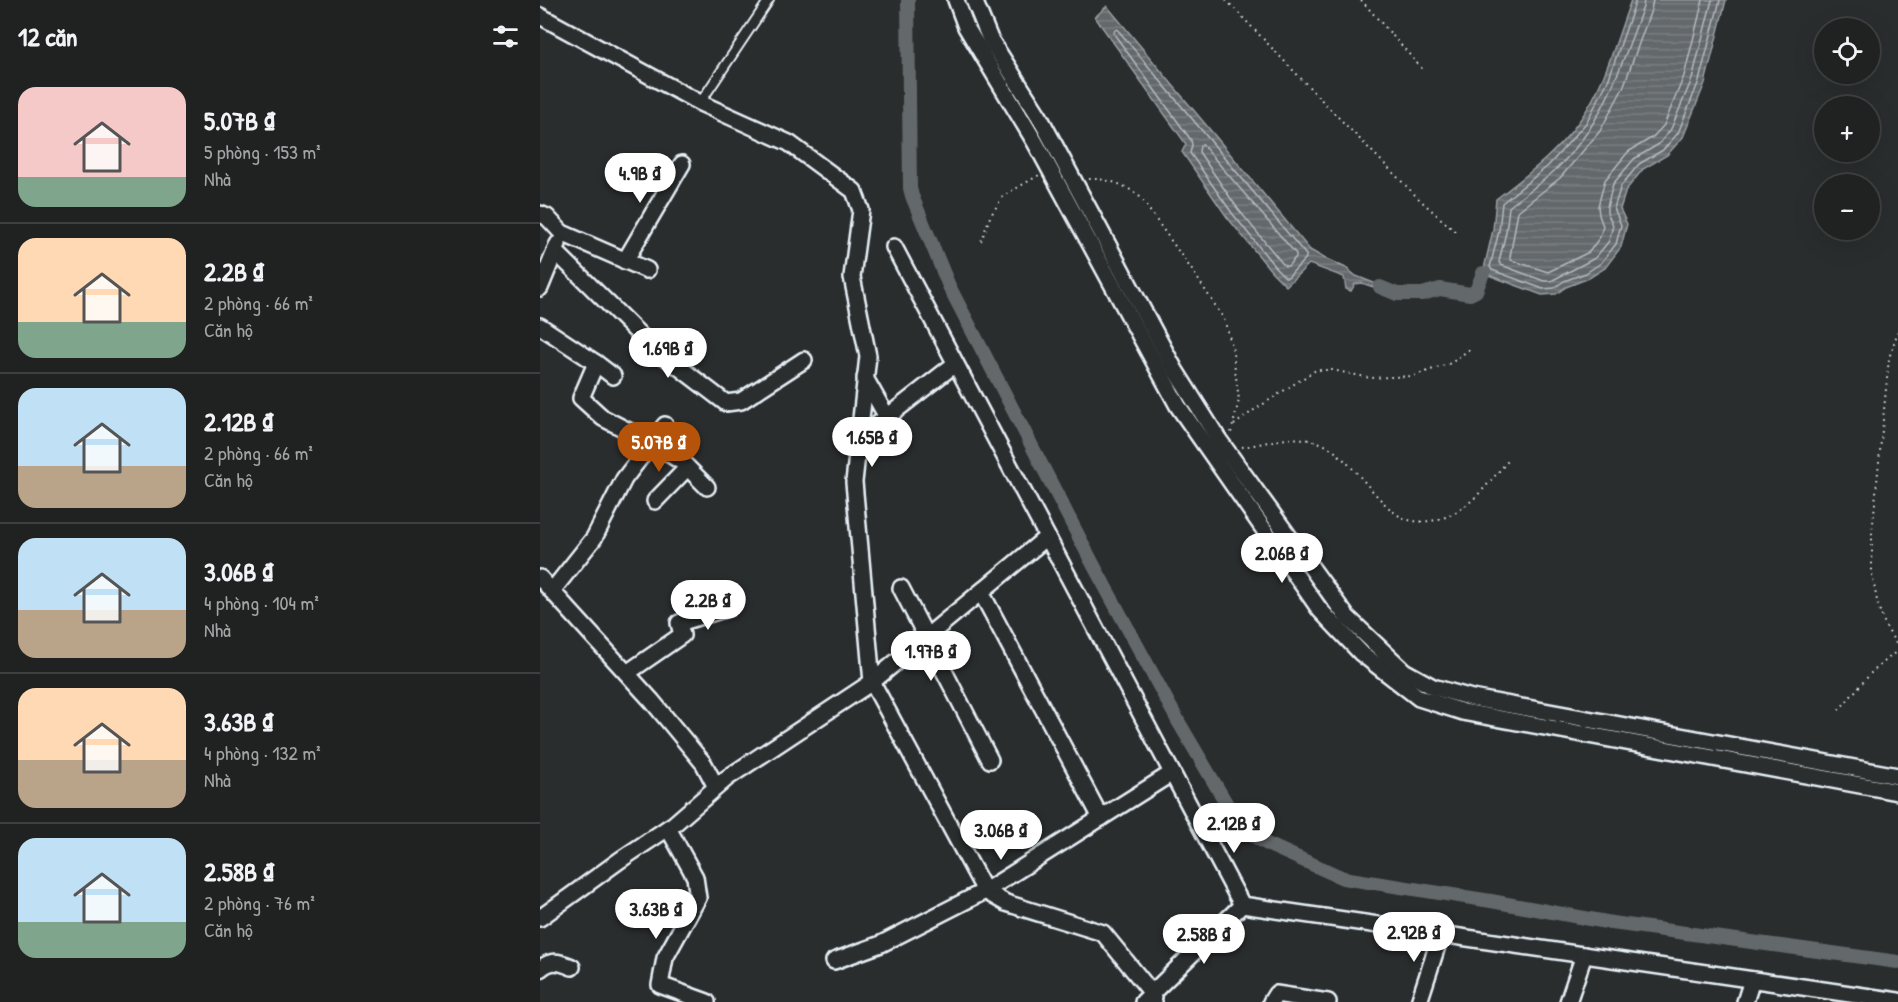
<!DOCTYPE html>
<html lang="vi">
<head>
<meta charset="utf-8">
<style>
  body { margin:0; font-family:"Patrick Hand",sans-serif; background:#282a2a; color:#f1f3f6; height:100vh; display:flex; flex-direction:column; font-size:22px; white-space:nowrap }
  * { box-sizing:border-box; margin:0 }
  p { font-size:20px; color:#a2a4a5 }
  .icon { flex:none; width:33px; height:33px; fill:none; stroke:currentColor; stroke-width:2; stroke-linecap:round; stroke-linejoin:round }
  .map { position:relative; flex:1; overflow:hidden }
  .panel { display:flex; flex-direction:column; background:#202222; width:540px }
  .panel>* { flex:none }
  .buttons { position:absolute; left:1274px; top:18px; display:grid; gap:12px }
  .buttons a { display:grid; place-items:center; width:66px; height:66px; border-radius:50%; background:#202222; box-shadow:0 6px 24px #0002,0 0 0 2px #3d3f40; font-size:30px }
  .price { position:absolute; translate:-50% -51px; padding:0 14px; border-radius:21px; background:#fff; color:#222; font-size:20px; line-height:39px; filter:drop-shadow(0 2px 3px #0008) }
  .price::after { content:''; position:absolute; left:50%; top:36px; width:18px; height:14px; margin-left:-9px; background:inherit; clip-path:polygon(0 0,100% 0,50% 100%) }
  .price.on { background:#b45309; color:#fff }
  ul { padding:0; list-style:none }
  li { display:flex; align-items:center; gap:18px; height:150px; padding:0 18px }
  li+li { border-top:2px solid #3d3f40 }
  li span { display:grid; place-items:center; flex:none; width:168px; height:120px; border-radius:18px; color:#555 }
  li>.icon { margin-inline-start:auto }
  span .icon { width:72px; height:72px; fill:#fffc; stroke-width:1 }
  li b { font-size:26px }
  h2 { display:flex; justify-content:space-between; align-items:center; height:72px; padding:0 18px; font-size:26px }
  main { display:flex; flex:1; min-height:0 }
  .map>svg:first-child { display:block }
</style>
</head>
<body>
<main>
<section class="panel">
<h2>12 căn<svg class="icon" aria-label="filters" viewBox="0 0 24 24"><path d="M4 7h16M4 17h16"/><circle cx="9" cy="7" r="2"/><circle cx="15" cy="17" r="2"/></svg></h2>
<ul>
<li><span style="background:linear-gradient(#f6c9c9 75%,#7fa58c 0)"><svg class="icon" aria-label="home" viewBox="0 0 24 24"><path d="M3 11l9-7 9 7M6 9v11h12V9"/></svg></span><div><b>5.07B ₫</b><p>5 phòng · 153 m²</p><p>Nhà</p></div></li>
<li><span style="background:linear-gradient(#ffd9b3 70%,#7fa58c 0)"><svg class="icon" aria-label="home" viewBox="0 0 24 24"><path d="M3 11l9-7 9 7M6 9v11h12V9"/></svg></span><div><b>2.2B ₫</b><p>2 phòng · 66 m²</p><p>Căn hộ</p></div></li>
<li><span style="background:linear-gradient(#bfe0f5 65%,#b9a48a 0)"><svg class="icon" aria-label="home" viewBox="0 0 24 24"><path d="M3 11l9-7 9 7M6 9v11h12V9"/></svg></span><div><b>2.12B ₫</b><p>2 phòng · 66 m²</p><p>Căn hộ</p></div></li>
<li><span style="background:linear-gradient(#bfe0f5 60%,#b9a48a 0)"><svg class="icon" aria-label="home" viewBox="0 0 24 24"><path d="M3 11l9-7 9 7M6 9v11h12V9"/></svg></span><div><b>3.06B ₫</b><p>4 phòng · 104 m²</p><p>Nhà</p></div></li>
<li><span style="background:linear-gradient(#ffd9b3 60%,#b9a48a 0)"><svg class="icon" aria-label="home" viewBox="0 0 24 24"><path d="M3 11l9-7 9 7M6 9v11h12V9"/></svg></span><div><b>3.63B ₫</b><p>4 phòng · 132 m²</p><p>Nhà</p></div></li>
<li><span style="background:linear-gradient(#bfe0f5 70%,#7fa58c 0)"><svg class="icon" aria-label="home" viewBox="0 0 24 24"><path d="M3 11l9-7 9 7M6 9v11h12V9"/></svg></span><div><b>2.58B ₫</b><p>2 phòng · 76 m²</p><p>Căn hộ</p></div></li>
</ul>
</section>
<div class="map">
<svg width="1358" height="1002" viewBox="0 0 1358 1002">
  <defs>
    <pattern id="water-rules" width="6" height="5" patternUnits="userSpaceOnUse" patternTransform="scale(1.5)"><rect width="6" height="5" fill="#63686b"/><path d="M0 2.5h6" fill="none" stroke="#797e81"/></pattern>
  </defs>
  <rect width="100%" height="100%" fill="#2a2d2e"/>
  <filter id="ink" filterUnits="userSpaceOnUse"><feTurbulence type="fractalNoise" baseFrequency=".0167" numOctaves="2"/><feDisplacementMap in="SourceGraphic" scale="12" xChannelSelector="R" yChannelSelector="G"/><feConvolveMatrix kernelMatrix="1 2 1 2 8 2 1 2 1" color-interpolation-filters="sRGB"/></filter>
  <g filter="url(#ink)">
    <g fill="url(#water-rules)" stroke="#989fa3" stroke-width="1.5">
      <path d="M1091,0H1186L1165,83L1143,137L1127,155L1103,169L1086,190L1080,209L1087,224L1081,247L1065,268L1049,278L1026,287L1016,294L1002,295L943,273L953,230L956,199C987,175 1018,152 1040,120C1065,85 1076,40 1091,0Z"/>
      <polygon points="567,6 770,250 784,258 806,268 816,276 839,285 839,289 822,283 815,284 811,291 806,289 804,277 769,264 746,286 732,272 687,217 642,152 646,144 555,17"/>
    </g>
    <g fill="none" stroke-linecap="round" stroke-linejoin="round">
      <g stroke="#b3bac0" stroke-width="1.5">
        <polyline points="1096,0 1068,81 1046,123 1008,166 962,203 959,231 950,267 952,270 1003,289 1014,288 1024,281 1046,273 1061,263 1076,244 1081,225 1074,208 1081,186 1099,164 1123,150 1138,133 1159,81 1180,0"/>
        <path d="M1104,0L1103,7C1080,69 1063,126 1013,172C999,185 983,195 969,207L966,232L959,262L961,265L1004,281H1011L1055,258L1069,241L1073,225L1067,213V207L1073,184L1094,159L1119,144L1131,129L1152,79L1172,0"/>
        <polyline points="1113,0 1111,10 1083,88 1060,131 1020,178 978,211 970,257 971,260 1008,272 1049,252 1060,237 1063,226 1059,215 1058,206 1065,180 1088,152 1113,137 1124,125 1144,76 1163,0"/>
        <polygon points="577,29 766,255 766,258 748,277 745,277 736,268 692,213 650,153 652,145 651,140 574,34 574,31"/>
        <polygon points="662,144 756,254 756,257 748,266 745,266 742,263 698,209 659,152 660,146"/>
      </g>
      <g stroke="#63686b" stroke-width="14">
        <polyline points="368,0 370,188 372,196 409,286 554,566 638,721 692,813 708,833 729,845 803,878 951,901 1072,923 1358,962"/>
        <polyline points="840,287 857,294 882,294 900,289 930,294 936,291 943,273"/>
      </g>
      <defs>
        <polyline id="service" points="160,103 229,0"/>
        <g id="minor">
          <polyline points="416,0 426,27 495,142 638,406 780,610 821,653 879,698 923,712 1358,792"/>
          <polyline points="434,0 450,39 499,116 635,370 679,440 807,617 864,671 893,687 932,698 1358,776"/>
          <polyline points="0,16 160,103 249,143 314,191 321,210 312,277 328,356 314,482 332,682 445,891 466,903 563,933 611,992 614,1002"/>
          <polyline points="0,214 7,217 22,233 107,270"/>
          <polyline points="354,247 702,905 1358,1001"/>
          <polyline points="15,251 110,345 186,403 201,401 264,360"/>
          <polyline points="85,261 142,164"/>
          <polyline points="0,288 18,244"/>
          <polyline points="0,326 56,363"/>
          <polyline points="73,376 56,363 41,398 63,418 112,443 142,462 167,487"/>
          <polyline points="325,378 347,417"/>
          <polyline points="319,439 415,364"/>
          <polyline points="115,501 147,468"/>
          <polyline points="0,578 112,701 164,764 176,787"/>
          <polyline points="361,588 450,760"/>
          <polyline points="12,591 54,538 84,479 125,425"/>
          <polyline points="441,592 561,818"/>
          <polyline points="87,673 142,635 139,623 188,608"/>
          <polyline points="128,828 155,877 158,898 125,958 120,985 167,1002"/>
          <polyline points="0,918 80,860 134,824 187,778 332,682 507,537"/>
          <polyline points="294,961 341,944 445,891 632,773"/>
          <path d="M0,969C12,959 19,962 32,967"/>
          <polyline points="603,1002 702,905"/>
          <polyline points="731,1002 736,994 788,1002"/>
          <polyline points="879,1002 901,934"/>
          <polyline points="1028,1002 1044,955"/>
          <polyline points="1205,1002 1212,980"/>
        </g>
      </defs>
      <use href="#service" stroke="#e8f1f8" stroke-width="12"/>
      <use href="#minor" stroke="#e8f1f8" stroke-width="20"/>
      <g stroke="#e8f1f8" stroke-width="2" stroke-dasharray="1.5 4.5" stroke-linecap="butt">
        <polyline points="686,0 793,112 878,198 918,234"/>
        <polyline points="821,0 884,71"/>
        <path d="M549,179C568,178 586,185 600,197L654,273L684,319L692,346L699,400L691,433"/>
        <polyline points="441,241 450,217 463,196 499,175"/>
        <polyline points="1358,331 1349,358 1332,534 1332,574 1338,606 1346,627 1358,647"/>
        <polyline points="694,425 714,410 776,370 792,370 830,378 873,376 911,363 930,349"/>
        <path d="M702,447C725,444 751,434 774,441C791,445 802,458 814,470C826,483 848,511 863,518C872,522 881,522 890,521C926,516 945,486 968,461"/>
        <polyline points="1299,710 1331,673 1358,650"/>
      </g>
      <use href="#service" stroke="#2a2d2e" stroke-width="8"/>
      <use href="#minor" stroke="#2a2d2e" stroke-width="15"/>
    </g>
  </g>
</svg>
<div class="buttons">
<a><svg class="icon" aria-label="locate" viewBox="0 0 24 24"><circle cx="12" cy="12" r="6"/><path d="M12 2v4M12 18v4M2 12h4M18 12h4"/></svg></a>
<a>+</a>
<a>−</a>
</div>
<b class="price" style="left:100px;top:204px">4.9B ₫</b>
<b class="price" style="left:128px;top:379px">1.69B ₫</b>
<b class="price" style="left:332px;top:468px">1.65B ₫</b>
<b class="price on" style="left:119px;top:473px">5.07B ₫</b>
<b class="price" style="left:742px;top:584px">2.06B ₫</b>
<b class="price" style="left:168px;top:631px">2.2B ₫</b>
<b class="price" style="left:391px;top:682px">1.97B ₫</b>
<b class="price" style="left:694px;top:854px">2.12B ₫</b>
<b class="price" style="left:461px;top:861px">3.06B ₫</b>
<b class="price" style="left:116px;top:940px">3.63B ₫</b>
<b class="price" style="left:874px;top:963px">2.92B ₫</b>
<b class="price" style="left:664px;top:965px">2.58B ₫</b>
</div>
</main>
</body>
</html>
